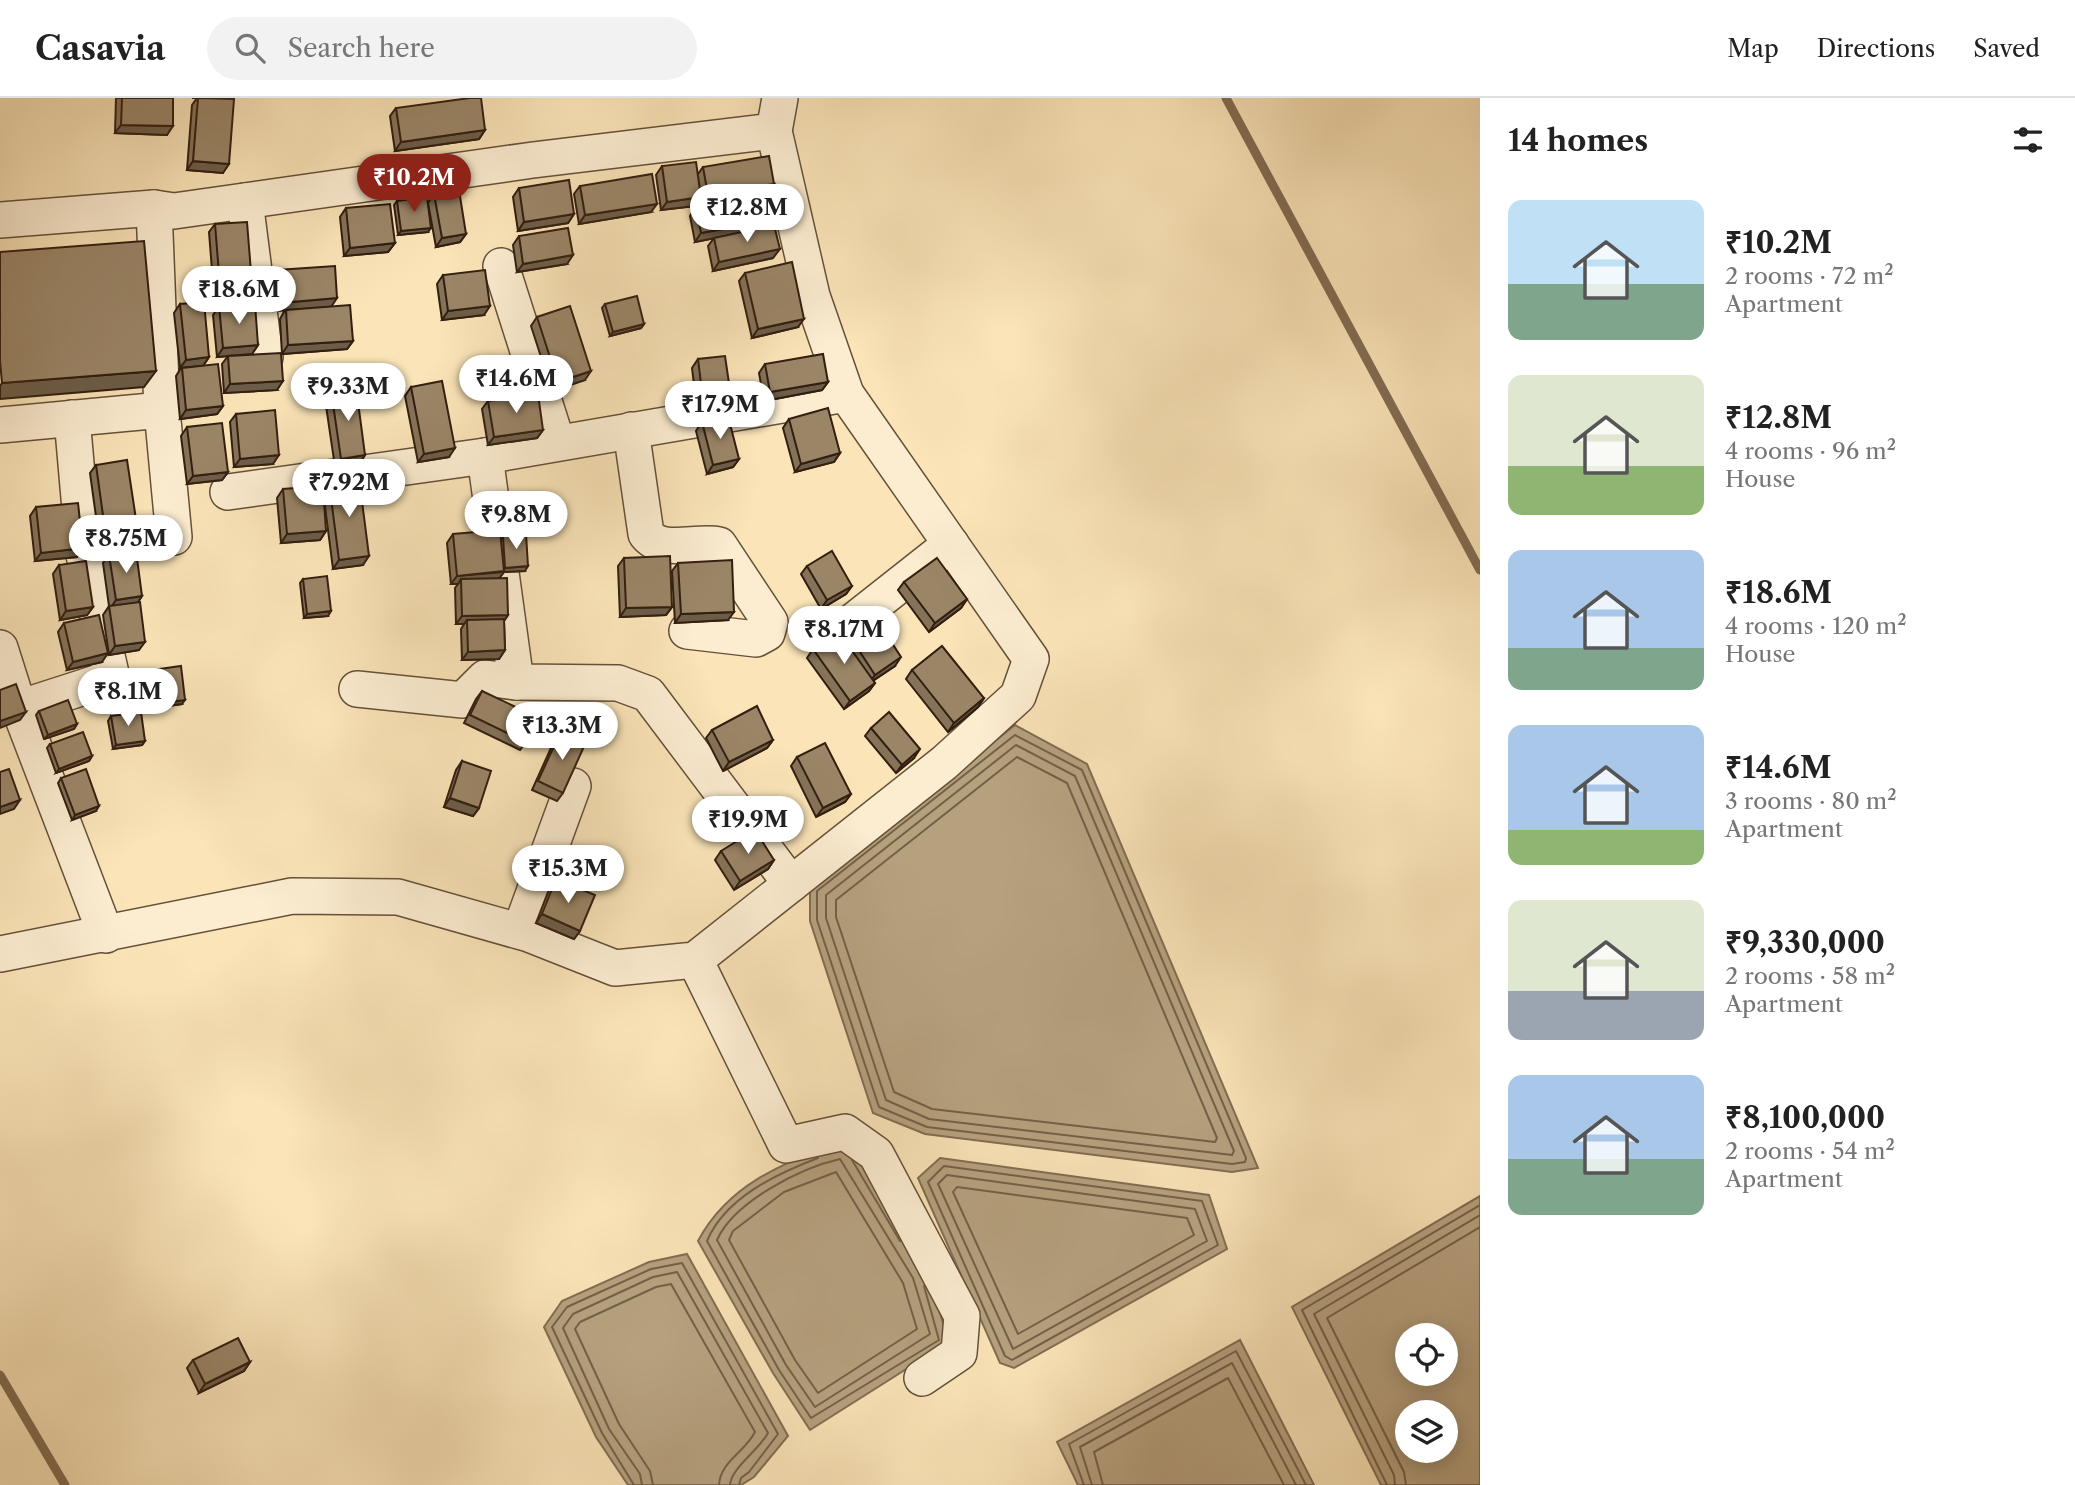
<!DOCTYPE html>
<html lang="en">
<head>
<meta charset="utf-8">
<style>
  body { margin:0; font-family:"Libre Caslon Text",serif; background:#f2f2f2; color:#222; height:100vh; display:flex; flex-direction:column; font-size:26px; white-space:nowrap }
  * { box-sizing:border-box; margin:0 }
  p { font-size:23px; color:#767676 }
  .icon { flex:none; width:38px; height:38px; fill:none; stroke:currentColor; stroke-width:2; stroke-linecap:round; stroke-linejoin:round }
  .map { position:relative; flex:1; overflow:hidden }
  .panel { display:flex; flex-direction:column; background:#fff; width:595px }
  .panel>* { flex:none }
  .tools { position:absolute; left:1395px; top:1225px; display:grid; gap:14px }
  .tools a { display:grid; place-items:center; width:63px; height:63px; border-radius:50%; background:#fff; box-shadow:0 4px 18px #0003; font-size:35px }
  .price { position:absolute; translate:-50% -60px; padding:0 16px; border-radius:24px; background:#fff; color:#222; font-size:23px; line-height:46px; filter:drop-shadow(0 2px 4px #0008) }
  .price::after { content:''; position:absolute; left:50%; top:42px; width:21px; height:16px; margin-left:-10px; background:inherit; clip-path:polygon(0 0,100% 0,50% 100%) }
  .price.active { background:#8f2418; color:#fff }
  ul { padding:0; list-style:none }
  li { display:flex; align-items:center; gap:21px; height:175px; padding:0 28px }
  li span { display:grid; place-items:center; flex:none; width:196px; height:140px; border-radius:14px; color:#555 }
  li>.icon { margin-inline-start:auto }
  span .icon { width:84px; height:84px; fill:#fffc; stroke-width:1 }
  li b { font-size:30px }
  h2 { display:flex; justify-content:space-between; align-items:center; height:84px; padding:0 28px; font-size:30px }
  header { display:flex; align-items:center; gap:42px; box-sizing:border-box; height:98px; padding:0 35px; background:#fff; border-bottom:2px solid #e0e0e0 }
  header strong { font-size:33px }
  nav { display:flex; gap:38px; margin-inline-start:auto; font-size:24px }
  .search { width:490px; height:63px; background:#f2f2f2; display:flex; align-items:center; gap:18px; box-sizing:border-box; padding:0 24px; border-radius:38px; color:#767676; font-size:26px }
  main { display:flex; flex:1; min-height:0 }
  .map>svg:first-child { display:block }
</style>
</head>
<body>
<header>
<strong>Casavia</strong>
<div class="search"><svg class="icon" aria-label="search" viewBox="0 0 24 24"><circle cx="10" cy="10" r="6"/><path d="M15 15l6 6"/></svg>Search here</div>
<nav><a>Map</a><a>Directions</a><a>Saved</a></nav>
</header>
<main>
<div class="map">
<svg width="1480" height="1387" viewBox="0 0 1480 1387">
  <rect width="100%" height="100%" fill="#fae4b8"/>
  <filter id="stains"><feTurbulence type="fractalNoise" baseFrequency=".00286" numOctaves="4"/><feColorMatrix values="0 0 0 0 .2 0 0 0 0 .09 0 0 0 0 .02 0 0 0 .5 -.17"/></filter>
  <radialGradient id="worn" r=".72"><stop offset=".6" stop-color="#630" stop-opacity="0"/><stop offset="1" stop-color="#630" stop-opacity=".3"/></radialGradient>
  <g fill="#b6a17f" stroke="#826d52" stroke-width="2" fill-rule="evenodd">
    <polygon points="1015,627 1087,666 1258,1070 1232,1074 925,1036 873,1015 810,823 810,789"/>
    <path d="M847,1041L927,1174L949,1244L810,1332L773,1275L698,1143C730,1083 788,1064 847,1041Z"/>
    <polygon points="940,1060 1209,1097 1227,1151 1014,1270 1000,1265 918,1080"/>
    <path d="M1480,1098V1387H1381L1292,1209ZM1446,1237V1276H1407V1237ZM1446,1314V1353H1407V1314Z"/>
    <polygon points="687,1156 788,1338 754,1379 741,1387 628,1387 596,1339 544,1229 562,1203 649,1164"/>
    <polygon points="1240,1242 1314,1387 1078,1387 1057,1344"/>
  </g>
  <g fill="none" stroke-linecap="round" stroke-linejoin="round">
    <g stroke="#746047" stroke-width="2">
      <polygon points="1015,637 1082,672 1246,1060 1245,1064 1232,1066 927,1029 879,1009 817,822 817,793"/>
      <polygon points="1016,647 1075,678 1234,1053 1232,1057 929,1021 886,1002 826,820 826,797"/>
      <polygon points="1017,659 1067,685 1217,1040 1215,1044 932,1011 894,994 836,819 836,802"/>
      <path d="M818,1060C776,1076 725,1100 707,1143L779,1272L811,1320L939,1242L924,1188"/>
      <path d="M840,1061L913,1180L930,1236L815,1309L786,1267L717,1142C734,1104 800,1070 840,1061Z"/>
      <polyline points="852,1062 900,1143"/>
      <polygon points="944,1068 1202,1103 1218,1147 1012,1262 1005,1258 928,1084"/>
      <polygon points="836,1074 903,1185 917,1231 818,1295 795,1262 729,1142 733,1133 784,1094"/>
      <polygon points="947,1077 1195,1111 1207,1143 1013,1251 938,1086"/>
      <polygon points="957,1089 1187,1120 1194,1137 1018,1236 953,1094"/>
      <polyline points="634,1387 602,1335 552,1229 567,1209 651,1171 682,1165 778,1336 749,1374 741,1380 739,1387"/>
      <path d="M642,1387L640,1376L609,1331L563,1230L573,1216L653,1179L677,1174L768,1335C759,1352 731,1370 730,1387"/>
      <path d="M653,1387L650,1373L619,1326L575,1231L580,1224L656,1189L671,1186L755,1334C745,1354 720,1364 719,1387"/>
      <polyline points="1084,1387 1069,1346 1236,1253 1306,1387"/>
      <polyline points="1092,1387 1080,1349 1232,1265 1296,1387"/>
      <polyline points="1103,1387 1094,1354 1228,1280 1284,1387"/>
      <polyline points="1387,1387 1302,1212 1480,1107"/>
      <polyline points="1395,1387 1394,1377 1314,1216 1480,1117"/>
      <polyline points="1406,1387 1404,1374 1327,1220 1480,1129"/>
    </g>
    <g stroke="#826d52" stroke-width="9">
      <polyline points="1226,0 1480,472"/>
      <polyline points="0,1277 65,1387"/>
    </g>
    <defs>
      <g id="street">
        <polyline points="245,103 265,259"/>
        <polyline points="154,110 162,312 174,439"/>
        <polyline points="0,122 154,110 174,113 533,62 774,33 780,0"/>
        <polyline points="501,168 557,344"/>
        <polyline points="72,320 84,457 112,580 19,610 106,837"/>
        <polyline points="0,327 162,312"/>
        <path d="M631,332L646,436C662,457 696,442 719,447L770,524L767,535L756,541L687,533"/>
        <polyline points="485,358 516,584 618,585 648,596 791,786"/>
        <polyline points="228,394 485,358 846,296"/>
        <polyline points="842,532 951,446"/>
        <polyline points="0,550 19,610"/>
        <polyline points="357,591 463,602 485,580 516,584"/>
        <polyline points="520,833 573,688"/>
        <polyline points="0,856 292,798 398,799 529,836 615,870 695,862 944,665 1018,598 1031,561 846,296 812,198 774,33"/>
        <polyline points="695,862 786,1047 845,1034 876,1056 962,1218 959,1255 922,1280"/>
      </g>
    </defs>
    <use href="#street" stroke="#655039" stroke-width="38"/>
    <use href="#street" stroke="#fcedd1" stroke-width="35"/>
  </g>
  <g fill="#847259" stroke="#331e0f" stroke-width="2">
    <polygon points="116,0 173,0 167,37 115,35"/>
    <polygon points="192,0 221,0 223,75 187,72 192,7 197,0"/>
    <polygon points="396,10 485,32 479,41 395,53 390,18"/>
    <polygon points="662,68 698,76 703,69 774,86 768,94 702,105 701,100 695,108 661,112 656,77"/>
    <polygon points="580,88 651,114 579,126 574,96"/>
    <polygon points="519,90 574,116 568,125 518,133 513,99"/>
    <polygon points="434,96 466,136 460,144 436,149 428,105"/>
    <polygon points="397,103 428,134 398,137 394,107"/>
    <polygon points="696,109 776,128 775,129 773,160 713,173 708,148 714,140 695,144 690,118"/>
    <polygon points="346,110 395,145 388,154 344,158 340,119"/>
    <polygon points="215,126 253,199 248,206 258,247 252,256 217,259 213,217 218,210 215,210 209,134"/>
    <polygon points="519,138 567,166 517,174 513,147"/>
    <polygon points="277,172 332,209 353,243 347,251 282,256 280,221 285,212 274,213 271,181"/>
    <polygon points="745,175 798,229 752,240 739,183"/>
    <polygon points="443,177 484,217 442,222 437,186"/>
    <polygon points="180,206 209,259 203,268 223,308 217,316 180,321 176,278 181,270 180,270 174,215"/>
    <polygon points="605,206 644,226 641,230 610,238 602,210"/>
    <polygon points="537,219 585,282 552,293 531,228"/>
    <polygon points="228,258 277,292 224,295 222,266"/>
    <polygon points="698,261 731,299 725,307 697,311 692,270"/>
    <polygon points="765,266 828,284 822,292 764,303 759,275"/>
    <polygon points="411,289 449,359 418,364 405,298"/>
    <polygon points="331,292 365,357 359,366 335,369 325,301"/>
    <polygon points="488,303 543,332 537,340 488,347 482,311"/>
    <polygon points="236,316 273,366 234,369 230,324"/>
    <polygon points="789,321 840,355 834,364 795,374 783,330"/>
    <polygon points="702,324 739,361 733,369 707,376 696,333"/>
    <polygon points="187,329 228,374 222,382 187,386 181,338"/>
    <polygon points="96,367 139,441 133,450 101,455 90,375"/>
    <polygon points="329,384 363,467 333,471 323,393"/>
    <polygon points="283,391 326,433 320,442 281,445 277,400"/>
    <polygon points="36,409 83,450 77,459 35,463 30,418"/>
    <polygon points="453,436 501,441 503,438 525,473 504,474 499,480 508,517 504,523 505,552 499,561 462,562 461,531 464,526 456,526 455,490 458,486 451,486 447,445"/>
    <polygon points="109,457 142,498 138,504 139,552 109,557 103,517 109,508 103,465"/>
    <polygon points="624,460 672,509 666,517 620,519 618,468"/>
    <polygon points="678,465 728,522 675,525 672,473"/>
    <polygon points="59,467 93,509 87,517 60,522 53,476"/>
    <polygon points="807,468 852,488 846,496 821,511 801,476"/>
    <polygon points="303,481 328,518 304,520 300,485"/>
    <polygon points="904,484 967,501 961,510 929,534 898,492"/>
    <polygon points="64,525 102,564 67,572 58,534"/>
    <polygon points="849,537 895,568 873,583 875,585 869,593 844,611 807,560 813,551 845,542"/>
    <polygon points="152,572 182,606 153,610 149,576"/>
    <polygon points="912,572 984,600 978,609 948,634 906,581"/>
    <polygon points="482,593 526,644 520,652 464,625 476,601"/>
    <polygon points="39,613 77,626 74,631 44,641 36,617"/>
    <polygon points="111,618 145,643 142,647 113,651 108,623"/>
    <polygon points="871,630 914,660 896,675 865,638"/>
    <polygon points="712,632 773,642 767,650 723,673 706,640"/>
    <polygon points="561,633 563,695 557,703 532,692 555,641"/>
    <polygon points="50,646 92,658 89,663 56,675 47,650"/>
    <polygon points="797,659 851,696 845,704 816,719 791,668"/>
    <polygon points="462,663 479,710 473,718 444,709 456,672"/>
    <polygon points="61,680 96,713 72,722 58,685"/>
    <polygon points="721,753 774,762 768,771 734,792 715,762"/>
    <polygon points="556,781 580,833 574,841 536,825 550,789"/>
    <polygon points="193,1262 250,1264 244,1273 199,1295 187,1270"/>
  </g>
  <g fill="#6c5d48" stroke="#331e0f" stroke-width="2">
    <polygon points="121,27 173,28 167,37 115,35"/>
    <polygon points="485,32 479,41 395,53 401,44"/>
    <polygon points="193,63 229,66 223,75 187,72"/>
    <polygon points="774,86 768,94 702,105 708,97"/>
    <polygon points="701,99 695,108 661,112 667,104"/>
    <polygon points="657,106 651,114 579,126 585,117"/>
    <polygon points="574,116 568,125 518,133 524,124"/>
    <polygon points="782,120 776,128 695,144 701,135"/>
    <polygon points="431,130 428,134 398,137 401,133"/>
    <polygon points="466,136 460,144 436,149 442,140"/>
    <polygon points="395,145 388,154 344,158 350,150"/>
    <polygon points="780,151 773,160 713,173 719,164"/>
    <polygon points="573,157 567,166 517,174 523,166"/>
    <polygon points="253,199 247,208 215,210 221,201"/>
    <polygon points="337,200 331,209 274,213 280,205"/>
    <polygon points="490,208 484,217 442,222 448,213"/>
    <polygon points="804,221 798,229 752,240 758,231"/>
    <polygon points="644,226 641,230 610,238 613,234"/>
    <polygon points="353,243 347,251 282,256 288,247"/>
    <polygon points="258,247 252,256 217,259 223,250"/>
    <polygon points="209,259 203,268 180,270 186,262"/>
    <polygon points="156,273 144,289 0,301 0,288 2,285"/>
    <polygon points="591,273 585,282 552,293 558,284"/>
    <polygon points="283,283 277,292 224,295 230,286"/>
    <polygon points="828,284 822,292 764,303 770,294"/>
    <polygon points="731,299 725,307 697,311 703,302"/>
    <polygon points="223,308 217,316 180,321 186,312"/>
    <polygon points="543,332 537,340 488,347 494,339"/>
    <polygon points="455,350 449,359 418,364 424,356"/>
    <polygon points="840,355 834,364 795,374 801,366"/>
    <polygon points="279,357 273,366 234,369 240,361"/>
    <polygon points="365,357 359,366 335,369 341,361"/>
    <polygon points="739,361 733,369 707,376 713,367"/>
    <polygon points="228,374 222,382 187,386 193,378"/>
    <polygon points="326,433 320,442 281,445 287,436"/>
    <polygon points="139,441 133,450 101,455 107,446"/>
    <polygon points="83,450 77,459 35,463 41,455"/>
    <polygon points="369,458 363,467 333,471 339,462"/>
    <polygon points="528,468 525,473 504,474 498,482 461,481 458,486 451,486 457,478 503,474 505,470"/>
    <polygon points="852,488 846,496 821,511 827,502"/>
    <polygon points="142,498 136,507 110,511 116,502"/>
    <polygon points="967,501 961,510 929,534 935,525"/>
    <polygon points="93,509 87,517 60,522 66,513"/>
    <polygon points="672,509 666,517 620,519 626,510"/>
    <polygon points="331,513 328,518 304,520 307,516"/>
    <polygon points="734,514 728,522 675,525 681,516"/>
    <polygon points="508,517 502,526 467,522 464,526 456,526 462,518"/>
    <polygon points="145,544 139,552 109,557 115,548"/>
    <polygon points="505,552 499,561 462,562 468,554"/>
    <polygon points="108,555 102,564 67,572 73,564"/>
    <polygon points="901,559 895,568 869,585 875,577"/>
    <polygon points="875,585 869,593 844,611 850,603"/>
    <polygon points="984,600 978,609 948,634 954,625"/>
    <polygon points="185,602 182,606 153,610 156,606"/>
    <polygon points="26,614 20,622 0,630 0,623"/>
    <polygon points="77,626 74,631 44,641 48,637"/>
    <polygon points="773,642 767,650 723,673 729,664"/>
    <polygon points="145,643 142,647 113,651 116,647"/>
    <polygon points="920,651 914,660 896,675 902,667"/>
    <polygon points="92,658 89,663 56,675 59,671"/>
    <polygon points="851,696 845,704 816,719 823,710"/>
    <polygon points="450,700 479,710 473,718 444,709"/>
    <polygon points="20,702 14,711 0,716 0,709"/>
    <polygon points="99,708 96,713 72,722 75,717"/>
    <polygon points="774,762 768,771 734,792 740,783"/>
    <polygon points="542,816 580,833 574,841 536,825"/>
    <polygon points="250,1264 244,1273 199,1295 205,1286"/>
  </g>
  <g fill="#9a8567" stroke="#331e0f" stroke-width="2">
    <polygon points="122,0 173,0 173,28 121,27"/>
    <polygon points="198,0 234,1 229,66 193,63"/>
    <polygon points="470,0 481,0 485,32 401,44 396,10"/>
    <polygon points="769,58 774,86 708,97 703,69"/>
    <polygon points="696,64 701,99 667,104 662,68"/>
    <polygon points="652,76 657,106 585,117 580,88"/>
    <polygon points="569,82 574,116 524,124 519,90"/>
    <polygon points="459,92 466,136 442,140 434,96"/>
    <polygon points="777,94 782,120 701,135 696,109"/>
    <polygon points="427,99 431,130 401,133 397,103"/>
    <polygon points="390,106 395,145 350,150 346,110"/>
    <polygon points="247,124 253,199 221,201 215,126"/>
    <polygon points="774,127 780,151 719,164 714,140"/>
    <polygon points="568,130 573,157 523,166 519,138"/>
    <polygon points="144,143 156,273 2,285 0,263 0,154"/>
    <polygon points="792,164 804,221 758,231 745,175"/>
    <polygon points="335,168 337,200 280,205 277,172"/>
    <polygon points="485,172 490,208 448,213 443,177"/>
    <polygon points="637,198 644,226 613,234 605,206"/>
    <polygon points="204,204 209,259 186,262 180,206"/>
    <polygon points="255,206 258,247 223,250 219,208"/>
    <polygon points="350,207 353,243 288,247 286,212"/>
    <polygon points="570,208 591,273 558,284 537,219"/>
    <polygon points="281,255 283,283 230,286 228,258"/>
    <polygon points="823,256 828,284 770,294 765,266"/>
    <polygon points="725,258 731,299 703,302 698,261"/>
    <polygon points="218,266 223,308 186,312 182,270"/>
    <polygon points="442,283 455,350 424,356 411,289"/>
    <polygon points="356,289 365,357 341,361 331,292"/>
    <polygon points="538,296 543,332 494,339 488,303"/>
    <polygon points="828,310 840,355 801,366 789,321"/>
    <polygon points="275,312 279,357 240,361 236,316"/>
    <polygon points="728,318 739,361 713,367 702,324"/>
    <polygon points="222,325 228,374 193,378 187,329"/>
    <polygon points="127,362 139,441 107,446 96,367"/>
    <polygon points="359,380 369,458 339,462 329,384"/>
    <polygon points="323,388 326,433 287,436 283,391"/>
    <polygon points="78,405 83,450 41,455 36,409"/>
    <polygon points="500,432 504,473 457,478 453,436"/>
    <polygon points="526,436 528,468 505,470 503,438"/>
    <polygon points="136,453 142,498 116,502 109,457"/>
    <polygon points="832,453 852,488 827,502 807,468"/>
    <polygon points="670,458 672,509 626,510 624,460"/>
    <polygon points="937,460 967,501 935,525 904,484"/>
    <polygon points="732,462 734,514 681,516 678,465"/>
    <polygon points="86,463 93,509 66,513 59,467"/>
    <polygon points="327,478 331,513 307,516 303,481"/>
    <polygon points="507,480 508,517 462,518 461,481"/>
    <polygon points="140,504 145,544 115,548 109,508"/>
    <polygon points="99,517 108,555 73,564 64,525"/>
    <polygon points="875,519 901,559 875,577 849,537"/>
    <polygon points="504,521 505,552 468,554 467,522"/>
    <polygon points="838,533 875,585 850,603 813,551"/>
    <polygon points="942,548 984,600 954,625 912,572"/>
    <polygon points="181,568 185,602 156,606 152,572"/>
    <polygon points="16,586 26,614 0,623 0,592"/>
    <polygon points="482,593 537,619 526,644 470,617"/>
    <polygon points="68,602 77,626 48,637 39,613"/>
    <polygon points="757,608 773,642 729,664 712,632"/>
    <polygon points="141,614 145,643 116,647 111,618"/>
    <polygon points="889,614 920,651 902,667 871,630"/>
    <polygon points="561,633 586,644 563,695 538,683"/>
    <polygon points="83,634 92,658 59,671 50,646"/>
    <polygon points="825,645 851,696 823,710 797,659"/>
    <polygon points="462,663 491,673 479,710 450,700"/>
    <polygon points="9,671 20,702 0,709 0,674"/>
    <polygon points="86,671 99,708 75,717 61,680"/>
    <polygon points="755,732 774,762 740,783 721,753"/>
    <polygon points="556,781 595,797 580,833 542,816"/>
    <polygon points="238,1240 250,1264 205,1286 193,1262"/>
  </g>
  <rect width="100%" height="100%" filter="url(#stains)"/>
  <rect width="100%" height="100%" fill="url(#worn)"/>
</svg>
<div class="tools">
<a><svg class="icon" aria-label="locate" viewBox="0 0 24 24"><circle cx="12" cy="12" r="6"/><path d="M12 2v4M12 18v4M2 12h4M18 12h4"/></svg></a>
<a><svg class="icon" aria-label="layers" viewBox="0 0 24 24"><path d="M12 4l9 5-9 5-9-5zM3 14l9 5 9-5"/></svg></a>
</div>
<b class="price active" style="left:414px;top:116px">₹10.2M</b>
<b class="price" style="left:747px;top:146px">₹12.8M</b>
<b class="price" style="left:239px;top:228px">₹18.6M</b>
<b class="price" style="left:516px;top:317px">₹14.6M</b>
<b class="price" style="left:348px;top:325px">₹9.33M</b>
<b class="price" style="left:720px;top:343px">₹17.9M</b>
<b class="price" style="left:349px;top:421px">₹7.92M</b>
<b class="price" style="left:516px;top:453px">₹9.8M</b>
<b class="price" style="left:126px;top:477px">₹8.75M</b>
<b class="price" style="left:844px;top:568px">₹8.17M</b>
<b class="price" style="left:128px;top:630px">₹8.1M</b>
<b class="price" style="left:562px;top:664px">₹13.3M</b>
<b class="price" style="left:748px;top:758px">₹19.9M</b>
<b class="price" style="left:568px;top:807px">₹15.3M</b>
</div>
<section class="panel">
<h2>14 homes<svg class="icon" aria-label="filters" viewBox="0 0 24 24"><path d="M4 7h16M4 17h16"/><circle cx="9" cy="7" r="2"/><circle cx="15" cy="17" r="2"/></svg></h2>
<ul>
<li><span style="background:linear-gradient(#bfe0f5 60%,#7fa58c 0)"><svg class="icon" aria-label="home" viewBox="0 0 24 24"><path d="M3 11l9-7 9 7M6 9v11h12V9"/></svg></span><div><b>₹10.2M</b><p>2 rooms · 72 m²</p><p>Apartment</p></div></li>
<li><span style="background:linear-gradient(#dfe7d0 65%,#8fb573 0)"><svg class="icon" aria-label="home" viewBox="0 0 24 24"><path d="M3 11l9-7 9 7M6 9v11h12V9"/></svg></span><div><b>₹12.8M</b><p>4 rooms · 96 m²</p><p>House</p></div></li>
<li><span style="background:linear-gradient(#a9c7e8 70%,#7fa58c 0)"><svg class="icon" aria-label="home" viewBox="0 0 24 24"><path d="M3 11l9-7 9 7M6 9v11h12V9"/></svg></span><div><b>₹18.6M</b><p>4 rooms · 120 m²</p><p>House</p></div></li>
<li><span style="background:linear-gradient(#a9c7e8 75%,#8fb573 0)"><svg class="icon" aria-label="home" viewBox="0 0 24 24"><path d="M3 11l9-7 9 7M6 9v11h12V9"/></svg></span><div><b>₹14.6M</b><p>3 rooms · 80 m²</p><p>Apartment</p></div></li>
<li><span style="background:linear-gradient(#dfe7d0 65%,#9aa5b1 0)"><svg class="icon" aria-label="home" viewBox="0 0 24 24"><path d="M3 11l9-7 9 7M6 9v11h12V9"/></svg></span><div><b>₹9,330,000</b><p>2 rooms · 58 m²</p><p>Apartment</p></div></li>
<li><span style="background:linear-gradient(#a9c7e8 60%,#7fa58c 0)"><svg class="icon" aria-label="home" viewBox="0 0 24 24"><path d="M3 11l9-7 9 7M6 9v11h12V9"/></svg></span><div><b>₹8,100,000</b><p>2 rooms · 54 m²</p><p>Apartment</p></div></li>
</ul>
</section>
</main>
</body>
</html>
